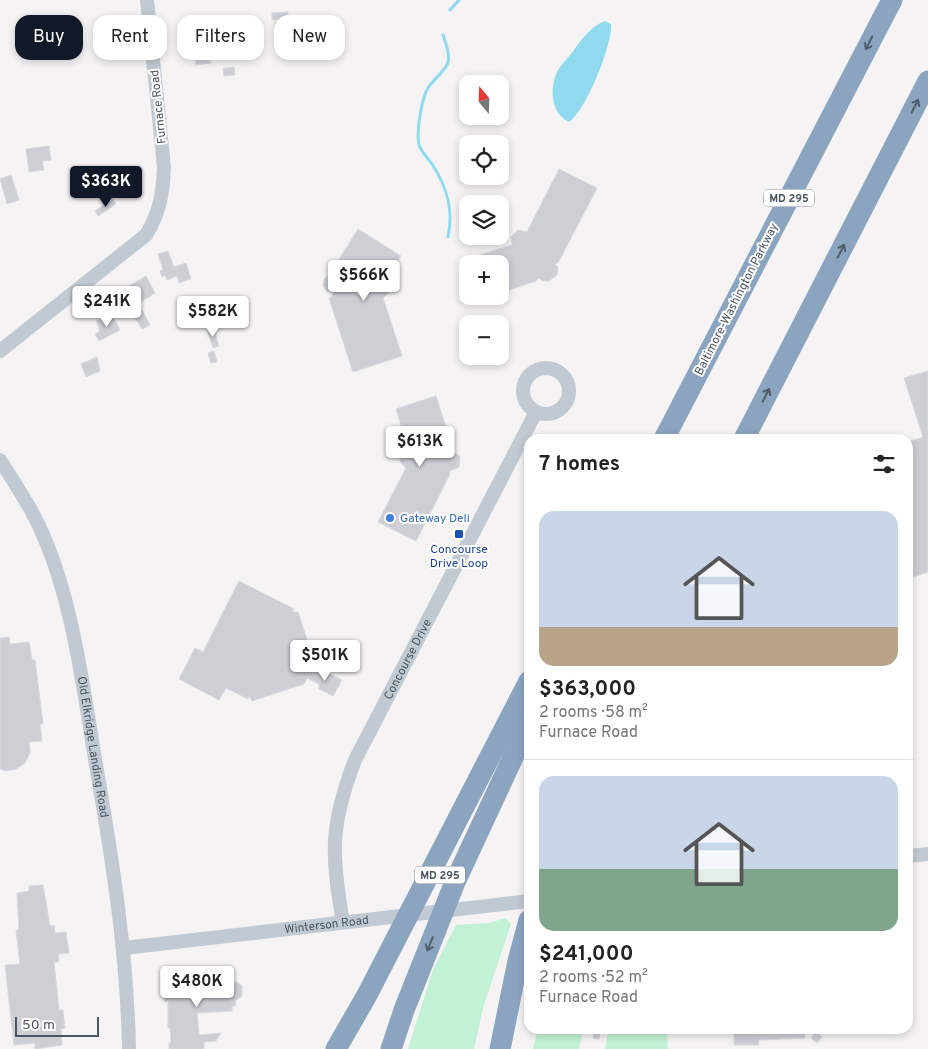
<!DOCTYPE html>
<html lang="en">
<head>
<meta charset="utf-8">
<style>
  body { margin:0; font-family:Overpass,sans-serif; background:#f2f2f2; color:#222; height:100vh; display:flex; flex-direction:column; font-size:19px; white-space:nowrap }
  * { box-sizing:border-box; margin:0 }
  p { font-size:16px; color:#767676 }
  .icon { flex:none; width:28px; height:28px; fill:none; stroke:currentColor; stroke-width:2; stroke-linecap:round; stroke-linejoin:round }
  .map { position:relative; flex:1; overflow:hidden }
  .drawer { position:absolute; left:524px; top:434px; width:389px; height:600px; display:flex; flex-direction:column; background:#fff; border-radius:15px; box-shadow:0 2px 8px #0003 }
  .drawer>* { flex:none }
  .banner { position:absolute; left:15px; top:15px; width:434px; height:45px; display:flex; gap:10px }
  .needle { width:32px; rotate:341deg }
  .controls { position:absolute; left:459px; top:75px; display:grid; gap:10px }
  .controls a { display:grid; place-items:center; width:50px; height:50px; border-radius:10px; background:#fff; box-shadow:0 2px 8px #0003; font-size:25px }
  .scale { position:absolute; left:15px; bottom:12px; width:84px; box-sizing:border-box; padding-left:5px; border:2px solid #4a5661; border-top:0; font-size:14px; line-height:18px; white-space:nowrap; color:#4a5661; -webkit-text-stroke:4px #fff; paint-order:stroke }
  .price { position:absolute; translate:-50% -42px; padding:0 11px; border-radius:5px; background:#fff; color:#222; font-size:16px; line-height:32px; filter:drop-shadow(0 1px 2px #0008) }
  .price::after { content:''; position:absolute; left:50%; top:30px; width:15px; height:11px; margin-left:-8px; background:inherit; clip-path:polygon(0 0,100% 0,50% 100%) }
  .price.active { background:#111827; color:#fff }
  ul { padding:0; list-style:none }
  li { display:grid; align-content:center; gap:10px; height:265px; padding:0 15px }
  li+li { border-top:1px solid #e0e0e0 }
  li span { display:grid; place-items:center; height:155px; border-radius:15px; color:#555 }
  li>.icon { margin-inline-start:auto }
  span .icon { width:90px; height:90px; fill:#fffc; stroke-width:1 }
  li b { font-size:21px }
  h2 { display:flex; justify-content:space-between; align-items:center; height:60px; padding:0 15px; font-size:21px }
  .tag { padding:0 18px; border-radius:15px; background:#fff; box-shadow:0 2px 8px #0003; font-size:18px; line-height:45px }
  .tag.active { background:#111827; color:#fff }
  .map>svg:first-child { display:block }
</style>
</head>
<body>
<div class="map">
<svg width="928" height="1049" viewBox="0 0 928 1049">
  <rect width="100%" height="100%" fill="#f5f3f3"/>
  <g fill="#c3f1d5">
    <polygon points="506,918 511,924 483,1008 474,1049 408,1049 433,970 456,925 489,923"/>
    <polygon points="538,1029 583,1029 579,1049 533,1049"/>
    <polygon points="609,1029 667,1029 668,1049 605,1049"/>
  </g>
  <path fill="#90daee" d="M605,21L611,24C613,43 586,111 569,122C549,112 549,84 560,67C564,61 570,56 574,50C583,38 591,26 605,21Z"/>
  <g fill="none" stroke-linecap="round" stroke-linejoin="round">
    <g stroke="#90daee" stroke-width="3">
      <polyline points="450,10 459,0"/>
      <path d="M443,35C454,65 449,63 430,85C422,94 416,132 419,145C421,151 428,159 432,164C447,187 454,210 448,237"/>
    </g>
  </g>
  <g fill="#cdcfd5" stroke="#d7d9de">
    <polygon points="288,12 288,19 272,20 272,13"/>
    <rect x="275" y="22" width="11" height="8"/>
    <polygon points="208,36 211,63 196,65 193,37"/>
    <polygon points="234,67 235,75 224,76 223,69"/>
    <polygon points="49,146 51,160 42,161 44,170 29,172 26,149"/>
    <polygon points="559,169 597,188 559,261 555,265 558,267 557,275 549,281 542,281 539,278 536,281 500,293 500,264 475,264 473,257 512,245 511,237 518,230 527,232"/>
    <polygon points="11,175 19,200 7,204 0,179"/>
    <polygon points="113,199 116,204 98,216 95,211"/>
    <polygon points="358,229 401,256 385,282 389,287 388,294 383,298 402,356 353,372 329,298 332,297 333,292 327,291 323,286 324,279 330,275 335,275 336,271 333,269"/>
    <polygon points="168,251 174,267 186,263 191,279 179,283 177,276 167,280 165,275 162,277 160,271 163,270 158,254"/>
    <polygon points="146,276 155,293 139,303 129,286"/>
    <polygon points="142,310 150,325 142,329 133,315"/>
    <polygon points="112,315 120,330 99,341 95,334 100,331 96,321"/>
    <polygon points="213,327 219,346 213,348 207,329"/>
    <polygon points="214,351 217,362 211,363 208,353"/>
    <polygon points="97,357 100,371 86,377 81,364"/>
    <polygon points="928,371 928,572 908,579 908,442 923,437 904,378"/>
    <polygon points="436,396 452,446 451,451 460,456 459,467 450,471 449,476 416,541 378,522 406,468 400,462 401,452 408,448 396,409"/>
    <polygon points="239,581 294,609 292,612 298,612 315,664 304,684 252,701 249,696 248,699 226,688 219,700 179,679 195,648 203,652"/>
    <polygon points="9,637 10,644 29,642 32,660 35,660 43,724 40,724 42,741 29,742 30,753 25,763 16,769 6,771 0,769 0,638"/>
    <polygon points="312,669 323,675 325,672 342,680 333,696 319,689 319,684 307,678"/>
    <polygon points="43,885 50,926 54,925 55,933 66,932 69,953 58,954 59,962 54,962 59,1010 63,1010 65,1028 61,1029 62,1045 35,1049 35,1043 14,1045 5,965 20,964 16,930 19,930 17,893 29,891 29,886"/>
    <polygon points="219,971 219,982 232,980 232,983 237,982 242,986 242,996 235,1001 236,1006 232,1006 232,1011 197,1013 199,1035 221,1033 217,1039 216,1041 204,1042 204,1049 169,1049 169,1043 171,1043 170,1028 168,1028 168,1001 165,1002 164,982 198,979 199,982 209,983 208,972"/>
    <polygon points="595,1029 601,1029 599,1039 593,1038"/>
    <polygon points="734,1029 804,1029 805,1038 758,1040 759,1045 734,1045"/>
    <polygon points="816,1032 822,1037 817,1043 811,1038"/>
  </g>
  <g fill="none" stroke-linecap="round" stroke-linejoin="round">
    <g stroke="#c1cad2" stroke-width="14">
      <path d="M0,351L146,235C160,212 163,193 164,167L147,0"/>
      <circle cx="546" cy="391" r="23"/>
      <path id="s1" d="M0,460C11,477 22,494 32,512C72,586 83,688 97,771C113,863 127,954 129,1048"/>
      <polyline points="908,856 928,854"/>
      <path id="s2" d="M343,922C331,854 330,825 355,760L536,412"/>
      <path id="s3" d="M124,948L529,901"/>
    </g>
    <g stroke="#8ba5c1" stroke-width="21">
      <polyline points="664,439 892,0"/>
      <polyline points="744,439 928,81"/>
      <polyline points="336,1049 367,995 529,681"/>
      <polyline points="391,1049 404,1010 455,882 529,723"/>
      <polyline points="500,1049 518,961 529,920"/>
    </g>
  </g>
  <defs><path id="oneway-shaft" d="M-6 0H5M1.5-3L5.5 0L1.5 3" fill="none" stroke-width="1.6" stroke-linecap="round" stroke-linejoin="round" transform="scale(1.25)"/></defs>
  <g stroke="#505e6b">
    <use href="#oneway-shaft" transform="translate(869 43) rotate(117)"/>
    <use href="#oneway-shaft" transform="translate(915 106) rotate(-63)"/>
    <use href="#oneway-shaft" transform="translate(841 251) rotate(-63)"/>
    <use href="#oneway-shaft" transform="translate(766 395) rotate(-63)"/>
    <use href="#oneway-shaft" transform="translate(430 944) rotate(112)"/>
  </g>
  <circle fill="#3f7fe0" stroke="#fff" stroke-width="2" cx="390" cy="518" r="5"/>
  <rect fill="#1a4fb4" stroke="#fff" stroke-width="2" x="454" y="529" width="10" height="10" rx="2.5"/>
  <g text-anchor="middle" stroke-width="4" stroke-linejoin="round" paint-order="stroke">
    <g fill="#fff" stroke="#808990" stroke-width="1">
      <rect x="764" y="189.5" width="50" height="17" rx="4"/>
      <rect x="415" y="866.5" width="50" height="17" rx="4"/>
    </g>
    <g font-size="11" font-weight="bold" fill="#4a5661">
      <text x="789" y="202">MD 295</text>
      <text x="440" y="879">MD 295</text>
    </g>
    <g font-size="12" fill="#4a5661" stroke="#fff">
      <text transform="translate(158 107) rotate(-96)" y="4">Furnace Road</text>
      <text transform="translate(736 299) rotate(-63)" y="4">Baltimore-Washington Parkway</text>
      <text dy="4" stroke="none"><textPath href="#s2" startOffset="279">Concourse Drive</textPath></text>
      <text dy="4" stroke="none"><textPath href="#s1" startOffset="305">Old Elkridge Landing Road</textPath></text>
      <text dy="4" stroke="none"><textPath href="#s3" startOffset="204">Winterson Road</textPath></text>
    </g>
    <g font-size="12" fill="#366cbe" stroke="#fff" text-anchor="start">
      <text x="400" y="522">Gateway Deli</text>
    </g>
    <g font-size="12" fill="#164399" stroke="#fff">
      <text x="459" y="553">Concourse<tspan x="459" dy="14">Drive Loop</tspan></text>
    </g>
  </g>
</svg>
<div class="controls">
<a><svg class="needle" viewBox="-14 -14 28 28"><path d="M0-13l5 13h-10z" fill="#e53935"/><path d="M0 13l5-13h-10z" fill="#767676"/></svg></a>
<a><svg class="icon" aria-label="locate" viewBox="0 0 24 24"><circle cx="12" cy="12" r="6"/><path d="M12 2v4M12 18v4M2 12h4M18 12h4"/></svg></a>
<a><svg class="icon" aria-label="layers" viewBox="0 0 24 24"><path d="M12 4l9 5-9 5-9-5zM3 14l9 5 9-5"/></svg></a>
<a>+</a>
<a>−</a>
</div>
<div class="scale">50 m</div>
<b class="price active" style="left:106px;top:208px">$363K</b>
<b class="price" style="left:364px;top:302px">$566K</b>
<b class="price" style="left:107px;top:328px">$241K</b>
<b class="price" style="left:213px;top:338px">$582K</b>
<b class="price" style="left:420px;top:468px">$613K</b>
<b class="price" style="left:325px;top:682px">$501K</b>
<b class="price" style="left:197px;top:1008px">$480K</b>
<div class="banner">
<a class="tag active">Buy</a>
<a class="tag">Rent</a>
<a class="tag">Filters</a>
<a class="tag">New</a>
</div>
<section class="drawer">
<h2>7 homes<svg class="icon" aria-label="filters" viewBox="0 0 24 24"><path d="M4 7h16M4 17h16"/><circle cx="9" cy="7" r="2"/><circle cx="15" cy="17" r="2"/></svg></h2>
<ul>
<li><span style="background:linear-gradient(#c9d6e8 75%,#b9a48a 0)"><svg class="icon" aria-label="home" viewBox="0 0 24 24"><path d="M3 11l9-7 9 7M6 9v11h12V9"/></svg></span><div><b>$363,000</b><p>2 rooms · 58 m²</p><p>Furnace Road</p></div></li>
<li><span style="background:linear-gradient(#c9d6e8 60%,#7fa58c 0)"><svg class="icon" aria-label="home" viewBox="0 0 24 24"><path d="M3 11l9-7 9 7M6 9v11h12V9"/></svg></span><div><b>$241,000</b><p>2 rooms · 52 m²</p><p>Furnace Road</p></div></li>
</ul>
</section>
</div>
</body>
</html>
